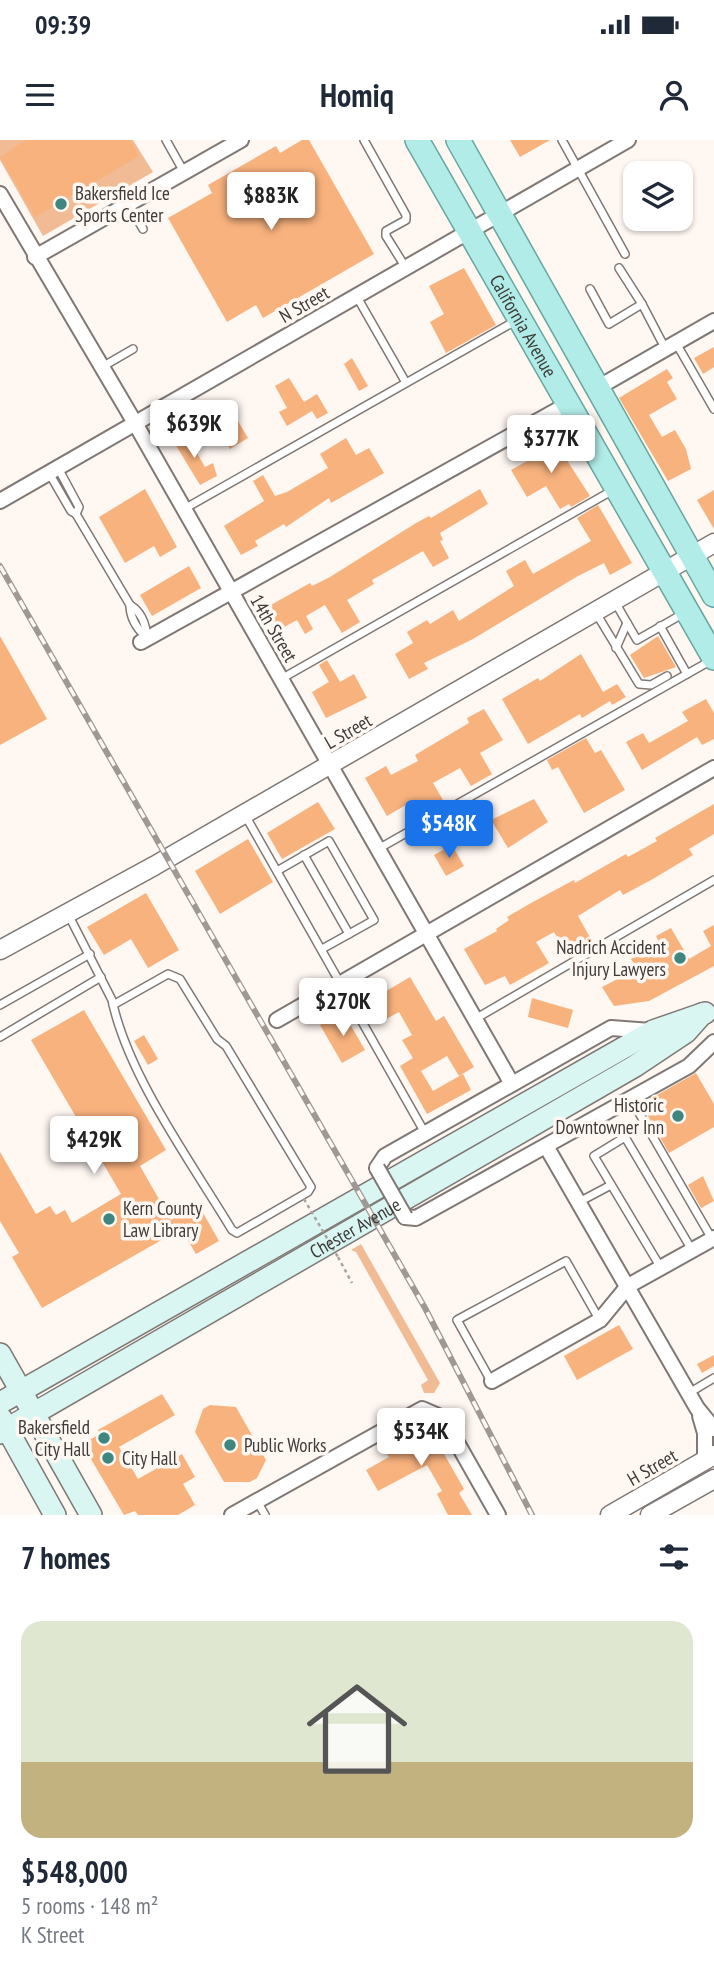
<!DOCTYPE html>
<html lang="en">
<head>
<meta charset="utf-8">
<style>
  body { margin:0; font-family:"PT Sans Narrow",sans-serif; background:#f2f2f3; color:#1f2937; height:100vh; display:flex; flex-direction:column; font-size:26px; white-space:nowrap }
  * { box-sizing:border-box; margin:0 }
  p { font-size:23px; color:#747a83 }
  .icon { flex:none; width:38px; height:38px; fill:none; stroke:currentColor; stroke-width:2; stroke-linecap:round; stroke-linejoin:round }
  .map { position:relative; height:1375px; overflow:hidden }
  .details { display:flex; flex-direction:column; background:#fff; flex:1 }
  .details>* { flex:none }
  .buttons { position:absolute; left:623px; top:21px; display:grid; gap:14px }
  .buttons a { display:grid; place-items:center; width:70px; height:70px; border-radius:14px; background:#fff; box-shadow:0 2px 5px #0004; font-size:35px }
  .price { position:absolute; translate:-50% -60px; padding:0 16px; border-radius:7px; background:#fff; color:#222; font-size:23px; line-height:46px; filter:drop-shadow(0 2px 4px #0008) }
  .price::after { content:''; position:absolute; left:50%; top:42px; width:21px; height:16px; margin-left:-10px; background:inherit; clip-path:polygon(0 0,100% 0,50% 100%) }
  .price.active { background:#1a73e8; color:#fff }
  ul { padding:0; list-style:none }
  li { display:grid; align-content:center; gap:14px; height:371px; padding:0 21px }
  li+li { border-top:2px solid #e0e1e3 }
  li span { display:grid; place-items:center; height:217px; border-radius:21px; color:#555 }
  li>.icon { margin-inline-start:auto }
  span .icon { width:126px; height:126px; fill:#fffc; stroke-width:1 }
  li b { font-size:30px }
  h2 { display:flex; justify-content:space-between; align-items:center; height:84px; padding:0 21px; font-size:30px }
  .status { display:flex; justify-content:space-between; align-items:center; height:49px; padding:0 35px; background:#fff; direction:ltr }
  .status svg { height:19px; fill:currentColor }
  header { display:flex; justify-content:space-between; align-items:center; height:91px; padding:0 21px; background:#fff; font-size:32px; font-weight:800 }
  .map>svg:first-child { display:block }
</style>
</head>
<body>
<div class="status"><b>09:39</b><svg viewBox="0 0 49 12"><path d="M0 12V9h3v3zM5 12V6h3v6zM10 12V3h3v9zM15 12V0h3v12zM26 1h20v11H26zM47 4h2v5h-2z"/></svg></div>
<header><svg class="icon" aria-label="menu" viewBox="0 0 24 24"><path d="M4 6h16M4 12h16M4 18h16"/></svg>Homiq<svg class="icon" aria-label="person" viewBox="0 0 24 24"><circle cx="12" cy="8" r="4"/><path d="M4 21q1-7 8-7t8 7"/></svg></header>
<div class="map">
<svg width="714" height="1375" viewBox="0 0 714 1375">
  <rect width="100%" height="100%" fill="#fff7f2"/>
  <g fill="#f1bb95">
    <polygon points="0,0 133,0 153,32 43,96 0,20"/>
    <polygon points="361,1104 440,1243 434,1253 424,1253 421,1245 428,1240 356,1112 351,1110"/>
  </g>
  <g fill="#f8b27e">
    <polygon points="26,0 130,0 139,16 35,77 0,17"/>
    <polygon points="302,0 309,0 374,114 263,178 256,165 227,182 168,78 212,53 208,45 276,6 280,13"/>
    <polygon points="510,0 550,0 520,17"/>
    <polygon points="464,128 496,185 446,213 430,182 444,174 429,146"/>
    <polygon points="714,207 714,227 703,234 694,218"/>
    <polygon points="352,218 368,246 359,251 344,224"/>
    <polygon points="667,229 673,238 667,242 677,259 649,275 662,297 675,290 686,309 691,329 668,341 619,258"/>
    <polygon points="289,238 304,262 317,254 328,273 317,279 312,271 287,286 279,272 287,268 275,246"/>
    <polygon points="228,264 248,298 230,309 210,275"/>
    <polygon points="185,292 205,327 213,323 217,336 200,345 172,299"/>
    <polygon points="550,294 590,356 571,367 569,364 560,369 546,346 527,357 511,330 536,316 530,306"/>
    <polygon points="346,298 356,315 369,308 384,333 331,363 329,358 286,387 284,384 255,401 258,406 241,415 224,386 264,361 253,341 263,335 275,356 287,352 328,328 320,314"/>
    <polygon points="145,349 177,407 160,417 154,406 125,423 99,377"/>
    <polygon points="480,349 488,364 440,393 443,400 440,401 449,418 433,427 423,411 372,440 374,444 347,460 360,482 342,493 325,465 306,476 313,489 305,494 297,480 275,492 262,470 310,443 312,446 330,437 416,383 429,376 431,378"/>
    <polygon points="714,350 714,389 697,360"/>
    <polygon points="598,365 632,423 610,435 604,423 578,436 473,499 424,523 428,529 409,539 395,514 413,503 407,492 427,480 430,484 453,470 459,481 514,446 506,431 525,420 533,434 591,401 577,378"/>
    <polygon points="189,426 201,448 152,476 140,455"/>
    <polygon points="0,496 47,579 0,605"/>
    <polygon points="658,496 676,527 644,538 630,515"/>
    <polygon points="581,514 603,552 617,544 626,557 612,565 610,561 582,578 580,574 528,604 502,559 538,538 540,541"/>
    <polygon points="327,520 340,542 354,534 367,558 326,578 312,552 329,542 319,525"/>
    <polygon points="706,559 714,573 714,599 702,605 697,597 642,630 626,602 643,593 649,603 688,581 682,572"/>
    <polygon points="484,569 503,600 480,613 492,634 471,646 460,628 433,643 443,660 418,675 411,662 387,676 365,638 386,626 391,635 418,621 415,615 469,583 467,578"/>
    <polygon points="586,598 595,613 601,610 625,650 584,673 558,627 552,630 547,620"/>
    <polygon points="534,659 548,682 508,708 491,680"/>
    <polygon points="318,662 335,689 282,719 267,693"/>
    <polygon points="714,664 714,694 689,709 693,715 651,740 623,755 620,750 578,776 592,801 568,815 554,792 536,802 549,823 510,845 505,836 485,845 464,809 497,791 496,789 509,780 507,777 531,763 574,740 575,743 626,714 628,717 657,701 655,698"/>
    <polygon points="248,699 273,742 220,774 195,731"/>
    <polygon points="452,705 464,726 446,736 434,715"/>
    <polygon points="146,753 179,810 148,828 131,799 104,815 87,787"/>
    <polygon points="714,785 714,826 649,861 614,866 602,847 637,829 631,819 659,802 656,796 671,788 689,819 711,806 703,791"/>
    <polygon points="410,837 436,881 444,876 474,927 459,936 447,916 421,931 433,951 463,934 471,950 427,974 400,926 413,918 402,900 412,895 399,872 379,883 366,863"/>
    <polygon points="532,858 573,870 568,888 528,877"/>
    <polygon points="84,870 166,1010 140,1026 171,1080 198,1064 219,1101 196,1114 181,1089 42,1168 12,1117 19,1113 0,1081 0,1012 36,1074 50,1066 56,1075 65,1070 72,1083 121,1054 31,900"/>
    <polygon points="343,872 365,910 342,923 320,885"/>
    <polygon points="144,895 158,919 148,925 134,901"/>
    <polygon points="696,933 714,964 714,987 669,1013 641,964"/>
    <polygon points="703,1036 714,1061 701,1068 688,1045"/>
    <polygon points="619,1185 633,1209 577,1240 564,1216"/>
    <polygon points="714,1215 714,1226 702,1233 697,1224"/>
    <polygon points="162,1254 175,1275 119,1307 138,1339 182,1314 195,1337 183,1344 195,1365 178,1375 138,1375 135,1371 124,1375 82,1304 100,1294 98,1290"/>
    <polygon points="210,1265 236,1267 266,1320 257,1338 250,1342 224,1342 195,1292 203,1269"/>
    <polygon points="427,1284 464,1349 459,1353 472,1375 448,1375 437,1354 442,1351 427,1325 378,1351 366,1330 389,1317 384,1310"/>
  </g>
  <g fill="none" stroke-linecap="round" stroke-linejoin="round">
    <defs>
      <g id="service">
        <polyline points="166,0 184,32"/>
        <polyline points="364,0 406,75 406,80 386,91 386,96 406,128"/>
        <polyline points="562,0 625,114"/>
        <polyline points="129,64 143,89"/>
        <polyline points="619,128 642,164"/>
        <polyline points="590,149 609,184 642,164 665,208"/>
        <polyline points="357,157 405,241"/>
        <polyline points="676,203 714,269"/>
        <polyline points="102,227 133,209"/>
        <polyline points="49,333 71,371 76,374 79,367 58,328"/>
        <polyline points="184,369 517,180"/>
        <path d="M76,374L130,465C142,472 146,485 147,498"/>
        <polyline points="615,462 637,500 686,472"/>
        <path d="M130,465C130,479 137,489 147,498"/>
        <polyline points="596,473 639,544 651,545 667,536"/>
        <polyline points="660,486 687,534"/>
        <polyline points="616,508 627,483"/>
        <polyline points="281,539 615,349"/>
        <polyline points="245,675 425,993"/>
        <polyline points="378,709 710,521"/>
        <polyline points="304,715 349,794"/>
        <polyline points="277,731 329,701 374,780 322,809"/>
        <path d="M68,774L112,860C128,936 191,1022 232,1090L237,1093L308,1052L311,1047L226,906L217,899L180,839L168,834L113,865"/>
        <polyline points="0,865 90,814"/>
        <polyline points="475,879 714,740"/>
        <polyline points="0,897 101,837"/>
        <polyline points="631,959 712,1099"/>
        <polyline points="579,1062 611,1045"/>
        <polyline points="661,1128 594,1016 625,997 692,1110"/>
        <polyline points="491,1241 457,1180 566,1121 599,1179"/>
        <polyline points="689,1253 714,1238"/>
        <polyline points="257,1361 265,1375"/>
      </g>
      <g id="minor">
        <polyline points="0,54 135,283 512,944"/>
        <polyline points="35,117 241,0"/>
        <polyline points="599,247 714,181"/>
        <polyline points="0,361 628,0"/>
        <polyline points="141,502 568,264"/>
        <polyline points="277,880 714,628"/>
        <polyline points="546,1006 697,1268 714,1289"/>
        <polyline points="377,1028 385,1016 611,888 651,891"/>
        <polyline points="405,1077 416,1078 689,926 714,902"/>
        <polyline points="492,1241 600,1180 628,1146 714,1098"/>
        <polyline points="700,1276 705,1293 705,1320"/>
        <polyline points="232,1375 422,1269 443,1278 498,1375"/>
      </g>
      <g id="tertiary">
        <polyline points="0,810 154,726 714,403"/>
        <polyline points="610,1375 714,1315"/>
        <polyline points="650,1375 714,1339"/>
      </g>
      <g id="secondary">
        <polyline points="0,1214 91,1375"/>
        <polyline points="0,1263 653,891 705,873"/>
        <polyline points="1,1278 55,1375"/>
        <path id="s1" d="M0,1293L635,926L686,892L702,874"/>
      </g>
      <g id="primary">
        <path id="s2" d="M417,0L714,518"/>
        <polyline points="458,0 714,455"/>
      </g>
    </defs>
    <use href="#service" stroke="#7f7874" stroke-width="10"/>
    <use href="#minor" stroke="#7f7874" stroke-width="18"/>
    <use href="#tertiary" stroke="#7f7874" stroke-width="21"/>
    <use href="#secondary" stroke="#7f7874" stroke-width="24"/>
    <use href="#primary" stroke="#68a6a0" stroke-width="26"/>
    <polyline stroke="#a9a3a0" stroke-width="2.5" stroke-dasharray="3.5 3.5" stroke-linecap="butt" points="338,1117 352,1143"/>
    <use href="#service" stroke="#fff" stroke-width="7"/>
    <use href="#minor" stroke="#fff" stroke-width="14"/>
    <use href="#tertiary" stroke="#fff" stroke-width="18"/>
    <use href="#secondary" stroke="#d9f6f3" stroke-width="21"/>
    <use href="#primary" stroke="#b2ece8" stroke-width="23"/>
    <defs>
      <polyline id="rail" points="0,426 425,1168 532,1375"/>
    </defs>
    <use href="#rail" stroke="#9e9995" stroke-width="6"/>
    <use href="#rail" stroke="#fff7f2" stroke-width="3.5" stroke-dasharray="10" stroke-linecap="butt"/>
    <defs>
      <polyline id="minor-bridge" points="377,1028 405,1077"/>
    </defs>
    <use href="#minor-bridge" stroke="#7f7874" stroke-width="18" stroke-linecap="butt"/>
    <polyline stroke="#a9a3a0" stroke-width="2.5" stroke-dasharray="3.5 3.5" stroke-linecap="butt" points="304,1059 338,1117"/>
    <use href="#minor-bridge" stroke="#fff" stroke-width="14"/>
  </g>
  <g fill="#3f8681" stroke="#fff7f2" stroke-width="2.5">
    <circle cx="61" cy="64" r="7"/>
    <circle cx="680" cy="818" r="7"/>
    <circle cx="678" cy="976" r="7"/>
    <circle cx="109" cy="1079" r="7"/>
    <circle cx="104" cy="1298" r="7"/>
    <circle cx="230" cy="1305" r="7"/>
    <circle cx="108" cy="1318" r="7"/>
  </g>
  <g text-anchor="middle" stroke-width="7" stroke-linejoin="round" paint-order="stroke">
    <g font-size="19" fill="#3e3b39" stroke="#fff7f2" text-anchor="start">
      <text x="75" y="60">Bakersfield Ice<tspan x="75" dy="22">Sports Center</tspan></text>
      <text x="666" y="814" text-anchor="end">Nadrich Accident<tspan x="666" dy="22">Injury Lawyers</tspan></text>
      <text x="664" y="972" text-anchor="end">Historic<tspan x="664" dy="22">Downtowner Inn</tspan></text>
      <text x="123" y="1075">Kern County<tspan x="123" dy="22">Law Library</tspan></text>
      <text x="90" y="1294" text-anchor="end">Bakersfield<tspan x="90" dy="22">City Hall</tspan></text>
      <text x="244" y="1312">Public Works</text>
      <text x="122" y="1325">City Hall</text>
    </g>
    <g font-size="19" fill="#3e3b39" stroke="#fff7f2">
      <text transform="translate(304 164) rotate(-30)" y="7">N Street</text>
      <text dy="7" stroke="none"><textPath href="#s2" startOffset="214">California Avenue</textPath></text>
      <text transform="translate(274 488) rotate(60)" y="7">14th Street</text>
      <text transform="translate(348 591) rotate(-30)" y="7">L Street</text>
      <text dy="7" stroke="none"><textPath href="#s1" startOffset="410">Chester Avenue</textPath></text>
      <text transform="translate(652 1327) rotate(-30)" y="7">H Street</text>
    </g>
  </g>
</svg>
<div class="buttons">
<a><svg class="icon" aria-label="layers" viewBox="0 0 24 24"><path d="M12 4l9 5-9 5-9-5zM3 14l9 5 9-5"/></svg></a>
</div>
<b class="price" style="left:271px;top:92px">$883K</b>
<b class="price" style="left:194px;top:320px">$639K</b>
<b class="price" style="left:551px;top:335px">$377K</b>
<b class="price active" style="left:449px;top:720px">$548K</b>
<b class="price" style="left:343px;top:898px">$270K</b>
<b class="price" style="left:94px;top:1036px">$429K</b>
<b class="price" style="left:421px;top:1328px">$534K</b>
</div>
<section class="details">
<h2>7 homes<svg class="icon" aria-label="filters" viewBox="0 0 24 24"><path d="M4 7h16M4 17h16"/><circle cx="9" cy="7" r="2"/><circle cx="15" cy="17" r="2"/></svg></h2>
<ul>
<li><span style="background:linear-gradient(#dfe7d0 65%,#c2b280 0)"><svg class="icon" aria-label="home" viewBox="0 0 24 24"><path d="M3 11l9-7 9 7M6 9v11h12V9"/></svg></span><div><b>$548,000</b><p>5 rooms · 148 m²</p><p>K Street</p></div></li>
</ul>
</section>
</body>
</html>
